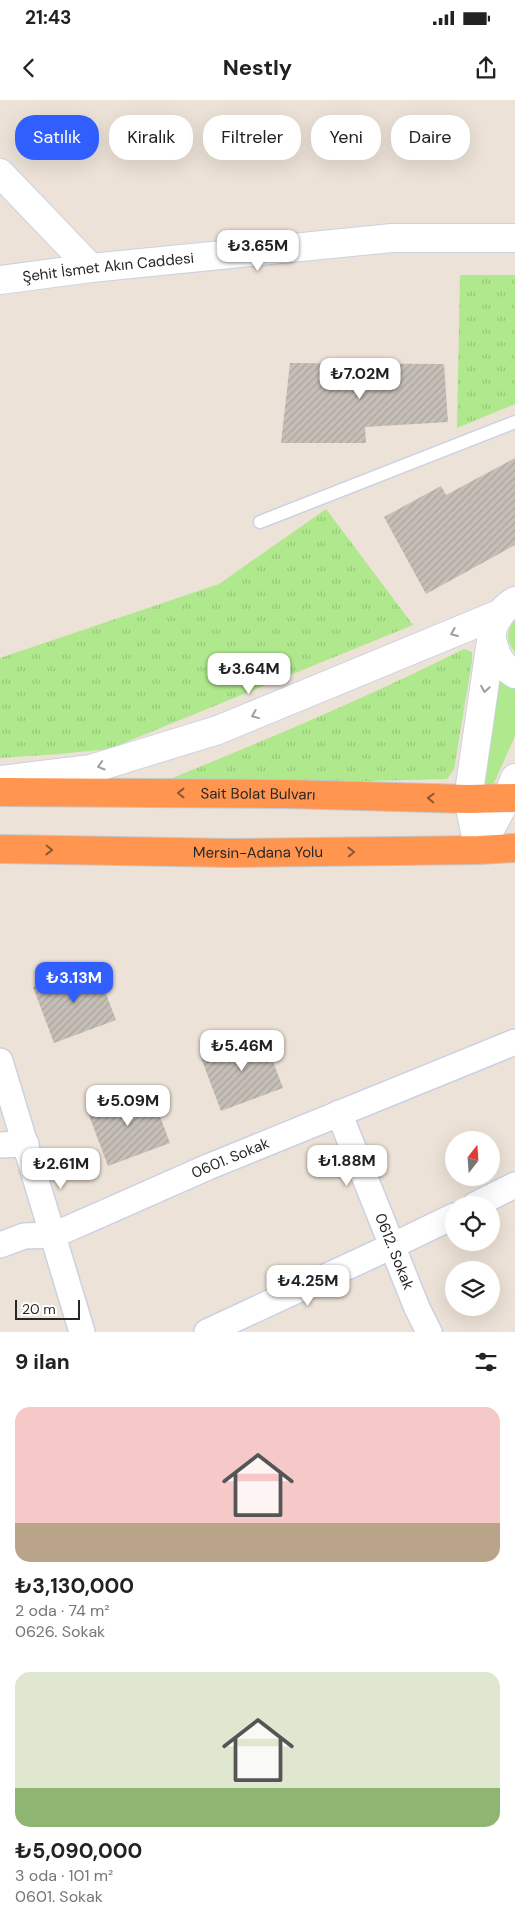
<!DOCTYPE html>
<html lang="tr">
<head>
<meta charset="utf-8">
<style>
  body { margin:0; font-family:"DM Sans",sans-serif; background:#f6f6f6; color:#222; height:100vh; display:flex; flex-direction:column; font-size:19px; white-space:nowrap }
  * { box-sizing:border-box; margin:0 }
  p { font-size:16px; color:#767676 }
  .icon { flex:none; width:28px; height:28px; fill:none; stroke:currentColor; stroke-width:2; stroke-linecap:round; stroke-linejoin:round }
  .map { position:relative; height:1232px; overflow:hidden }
  .sheet { display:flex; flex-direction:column; background:#fff; flex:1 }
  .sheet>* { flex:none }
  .guide { position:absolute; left:15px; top:15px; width:485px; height:45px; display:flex; gap:10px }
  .needle { width:32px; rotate:17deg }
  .buttons { position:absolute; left:445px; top:1031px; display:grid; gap:10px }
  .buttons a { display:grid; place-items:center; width:55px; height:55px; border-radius:50%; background:#fff; box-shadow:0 5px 20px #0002; font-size:25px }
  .scale { position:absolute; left:15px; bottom:12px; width:65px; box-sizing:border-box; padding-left:5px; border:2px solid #272727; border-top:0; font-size:14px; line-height:18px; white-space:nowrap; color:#272727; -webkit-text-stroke:4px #fff; paint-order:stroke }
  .price { position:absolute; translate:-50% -42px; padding:0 11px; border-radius:10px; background:#fff; color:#222; font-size:16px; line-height:32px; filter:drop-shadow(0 1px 2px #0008) }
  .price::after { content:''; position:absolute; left:50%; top:30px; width:15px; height:11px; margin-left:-8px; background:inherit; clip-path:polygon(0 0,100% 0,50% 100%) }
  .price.on { background:#305eff; color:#fff }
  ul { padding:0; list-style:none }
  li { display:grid; align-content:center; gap:10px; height:265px; padding:0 15px }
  li span { display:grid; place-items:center; height:155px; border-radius:15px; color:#555 }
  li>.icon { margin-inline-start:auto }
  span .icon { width:90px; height:90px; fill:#fffc; stroke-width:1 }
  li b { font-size:21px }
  h2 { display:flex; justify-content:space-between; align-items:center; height:60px; padding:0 15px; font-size:21px }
  .pill { padding:0 18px; border-radius:20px; background:#fff; box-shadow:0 5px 20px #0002; font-size:18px; line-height:45px }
  .pill.on { background:#305eff; color:#fff }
  .status { display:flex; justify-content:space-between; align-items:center; height:35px; padding:0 25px; background:#fff; direction:ltr }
  .status svg { height:14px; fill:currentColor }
  header { display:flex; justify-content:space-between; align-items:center; height:65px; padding:0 15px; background:#fff; font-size:22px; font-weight:700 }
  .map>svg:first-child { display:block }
</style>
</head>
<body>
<div class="status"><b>21:43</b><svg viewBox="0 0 49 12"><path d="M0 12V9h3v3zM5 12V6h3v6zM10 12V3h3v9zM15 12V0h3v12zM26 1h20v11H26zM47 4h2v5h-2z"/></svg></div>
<header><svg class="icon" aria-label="back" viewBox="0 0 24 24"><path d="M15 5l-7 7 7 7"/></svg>Nestly<svg class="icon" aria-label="share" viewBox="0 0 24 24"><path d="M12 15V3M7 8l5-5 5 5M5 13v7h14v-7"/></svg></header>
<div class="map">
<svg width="515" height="1232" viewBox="0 0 515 1232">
  <defs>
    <pattern id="park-tufts" width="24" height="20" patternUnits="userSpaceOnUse" patternTransform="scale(1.25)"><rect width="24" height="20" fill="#afe88d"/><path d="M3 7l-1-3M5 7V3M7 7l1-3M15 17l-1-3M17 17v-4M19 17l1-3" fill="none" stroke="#97c77a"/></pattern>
    <pattern id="building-hatch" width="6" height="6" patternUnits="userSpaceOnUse" patternTransform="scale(1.25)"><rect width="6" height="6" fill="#c6bfb7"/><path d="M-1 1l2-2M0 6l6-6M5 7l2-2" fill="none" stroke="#aaa49d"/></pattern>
  </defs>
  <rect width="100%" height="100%" fill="#ece2d7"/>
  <g fill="#afe88d">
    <path d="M515,519V552C506,542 506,530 515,519Z"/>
    <polygon points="499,579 515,584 515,636 494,683 485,685 480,674"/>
  </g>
  <g fill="url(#park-tufts)">
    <polygon points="460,175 515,175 515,304 457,328"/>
    <polygon points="326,409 413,525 109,649 59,654 0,658 0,558 219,484"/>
    <path d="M464,549L472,552V561L454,669L447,679L289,683L165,681C266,640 366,598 464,549Z"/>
  </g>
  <g fill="url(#building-hatch)">
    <polygon points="290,263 444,264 448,322 365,327 366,343 281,343"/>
    <polygon points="515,358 515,445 426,494 384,417 441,386 446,395"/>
    <polygon points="95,865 116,920 54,943 33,887"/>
    <polygon points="262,932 283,988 221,1011 200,955"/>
    <polygon points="149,987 170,1043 108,1066 87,1010"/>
  </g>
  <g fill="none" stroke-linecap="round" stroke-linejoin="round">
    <defs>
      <polyline id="lane" points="260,422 515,322"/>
      <g id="street">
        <polyline points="0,961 82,1232"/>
        <path id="s1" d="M339,1013L417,1208L429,1232"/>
        <polyline points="0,1045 26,1044"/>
        <polyline points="475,1105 515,1085"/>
        <path id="s2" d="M0,1145L24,1136L54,1135L208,1067L515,942"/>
        <polyline points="207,1232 392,1146 454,1116"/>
      </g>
      <g id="secondary">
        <polyline points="0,73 91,168"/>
        <path id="s3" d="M0,180L91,168L392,138H515"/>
        <path d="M492,540C496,556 501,566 515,574"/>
        <polyline points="0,680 91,669 218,630 499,514"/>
        <path d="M479,750L468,699L493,527C498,516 504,507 515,501"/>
        <polyline points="479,750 507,698 515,678"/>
      </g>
      <g id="highway">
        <path id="s4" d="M0,692L287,694L468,699L515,698"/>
        <path id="s5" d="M0,749L231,753L479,750L515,748"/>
      </g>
    </defs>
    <use href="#lane" stroke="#ccd1e2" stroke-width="15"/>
    <use href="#street" stroke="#ccd1e2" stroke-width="28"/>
    <use href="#secondary" stroke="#ccd1e2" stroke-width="30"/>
    <use href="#highway" stroke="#c7c7c7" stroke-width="30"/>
    <use href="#lane" stroke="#fff" stroke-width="12"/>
    <use href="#street" stroke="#fff" stroke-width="25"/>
    <use href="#secondary" stroke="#fff" stroke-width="28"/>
    <use href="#highway" stroke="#ff954e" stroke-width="28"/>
  </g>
  <defs><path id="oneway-chevron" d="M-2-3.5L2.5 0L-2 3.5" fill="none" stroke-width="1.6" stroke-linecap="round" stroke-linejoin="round" transform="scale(1.25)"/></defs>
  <g stroke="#9e9e9e">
    <use href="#oneway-chevron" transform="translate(454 533) rotate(157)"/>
    <use href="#oneway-chevron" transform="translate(485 589) rotate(99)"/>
    <use href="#oneway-chevron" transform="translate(255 615) rotate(158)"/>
    <use href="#oneway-chevron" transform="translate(101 666) rotate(163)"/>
  </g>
  <g stroke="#885839">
    <use href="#oneway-chevron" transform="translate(181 693) rotate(-180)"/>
    <use href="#oneway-chevron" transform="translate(431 698) rotate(-178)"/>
    <use href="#oneway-chevron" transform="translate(49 750) rotate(1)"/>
    <use href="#oneway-chevron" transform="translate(351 752) rotate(-1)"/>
  </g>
  <g text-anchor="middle" stroke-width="4" stroke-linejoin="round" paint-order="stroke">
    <g font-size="15" fill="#272727" stroke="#fff">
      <text dy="5" stroke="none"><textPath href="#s3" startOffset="109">Şehit İsmet Akın Caddesi</textPath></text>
      <text dy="5" stroke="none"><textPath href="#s4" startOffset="258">Sait Bolat Bulvarı</textPath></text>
      <text dy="5" stroke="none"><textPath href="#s5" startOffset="258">Mersin-Adana Yolu</textPath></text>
      <text dy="5" stroke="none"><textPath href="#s2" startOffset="248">0601. Sokak</textPath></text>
      <text dy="5" stroke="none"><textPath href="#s1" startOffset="149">0612. Sokak</textPath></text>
    </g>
  </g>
</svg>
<div class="buttons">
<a><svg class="needle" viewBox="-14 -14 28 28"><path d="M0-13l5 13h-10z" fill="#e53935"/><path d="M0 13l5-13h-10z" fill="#767676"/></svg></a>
<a><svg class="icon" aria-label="locate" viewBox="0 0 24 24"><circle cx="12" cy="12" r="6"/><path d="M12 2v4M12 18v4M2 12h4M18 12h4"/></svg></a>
<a><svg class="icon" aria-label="layers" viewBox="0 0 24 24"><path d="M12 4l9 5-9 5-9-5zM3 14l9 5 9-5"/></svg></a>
</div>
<div class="scale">20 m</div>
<b class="price" style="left:258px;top:172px">₺3.65M</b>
<b class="price" style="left:360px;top:300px">₺7.02M</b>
<b class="price" style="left:249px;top:595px">₺3.64M</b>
<b class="price on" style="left:74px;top:904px">₺3.13M</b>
<b class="price" style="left:242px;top:972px">₺5.46M</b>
<b class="price" style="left:128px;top:1027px">₺5.09M</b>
<b class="price" style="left:347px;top:1087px">₺1.88M</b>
<b class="price" style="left:61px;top:1090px">₺2.61M</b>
<b class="price" style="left:308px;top:1207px">₺4.25M</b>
<div class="guide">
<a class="pill on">Satılık</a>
<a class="pill">Kiralık</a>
<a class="pill">Filtreler</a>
<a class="pill">Yeni</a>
<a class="pill">Daire</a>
</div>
</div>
<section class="sheet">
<h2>9 ilan<svg class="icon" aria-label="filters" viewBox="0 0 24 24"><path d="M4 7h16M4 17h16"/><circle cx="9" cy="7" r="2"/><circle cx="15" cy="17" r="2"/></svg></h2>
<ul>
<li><span style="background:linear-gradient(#f6c9c9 75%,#b9a48a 0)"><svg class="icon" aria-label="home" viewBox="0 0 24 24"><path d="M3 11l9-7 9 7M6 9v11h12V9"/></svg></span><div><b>₺3,130,000</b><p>2 oda · 74 m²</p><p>0626. Sokak</p></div></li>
<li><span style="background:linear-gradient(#dfe7d0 75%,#8fb573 0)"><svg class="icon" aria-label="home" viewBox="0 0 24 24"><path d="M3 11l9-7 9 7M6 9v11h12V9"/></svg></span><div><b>₺5,090,000</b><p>3 oda · 101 m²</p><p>0601. Sokak</p></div></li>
</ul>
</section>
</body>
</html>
